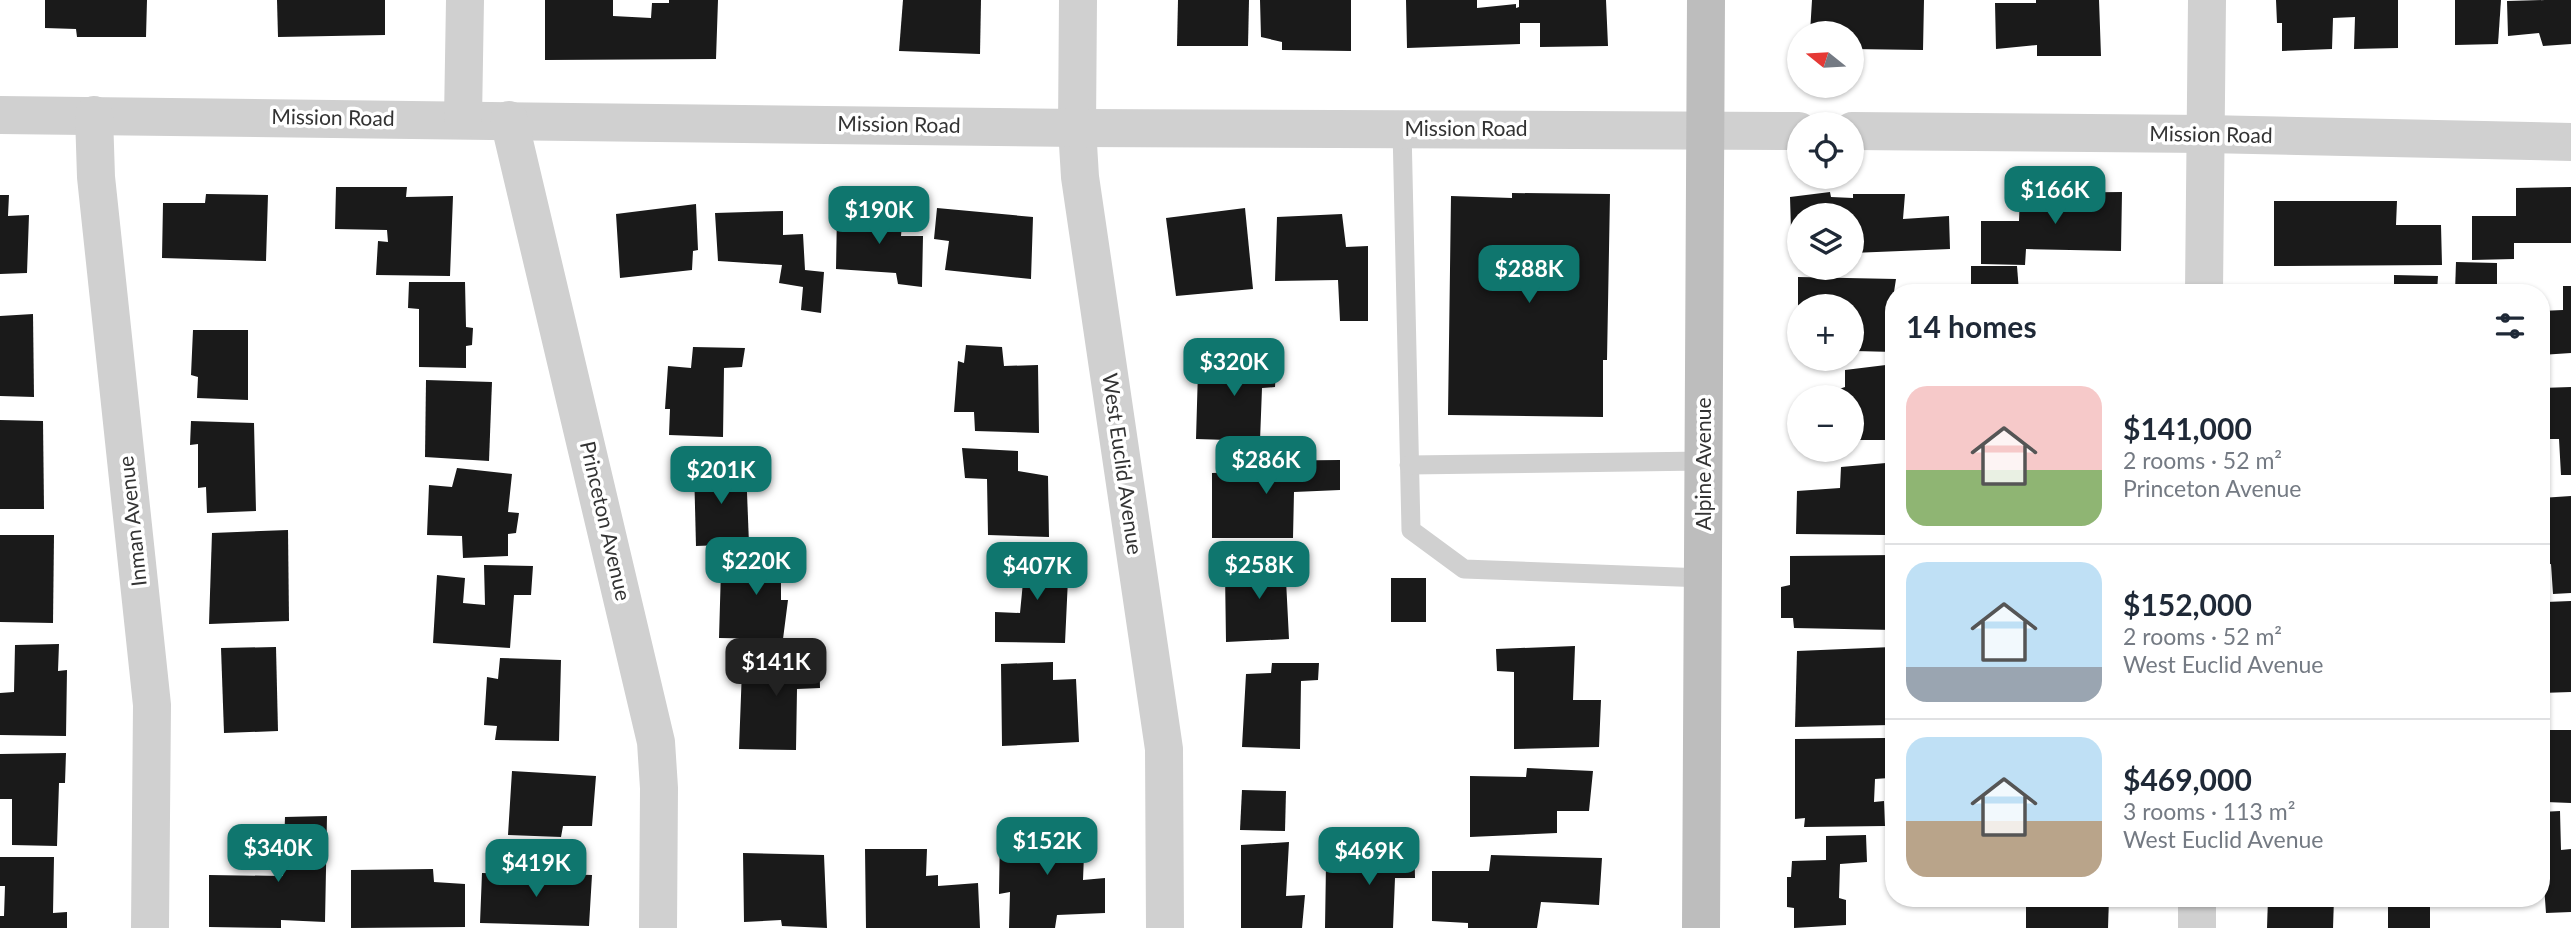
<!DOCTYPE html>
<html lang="en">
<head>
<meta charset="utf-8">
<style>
  body { margin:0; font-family:Lato,sans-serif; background:#f2f2f3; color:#1f2937; height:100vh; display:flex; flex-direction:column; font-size:26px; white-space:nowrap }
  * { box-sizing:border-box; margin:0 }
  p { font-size:23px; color:#747a83 }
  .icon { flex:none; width:38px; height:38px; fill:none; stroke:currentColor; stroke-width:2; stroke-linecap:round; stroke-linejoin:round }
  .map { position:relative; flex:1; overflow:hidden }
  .panel { position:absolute; left:1885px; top:284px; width:665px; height:623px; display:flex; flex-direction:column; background:#fff; border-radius:28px; box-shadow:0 2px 5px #0004 }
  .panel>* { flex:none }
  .needle { width:46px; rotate:288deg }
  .fabs { position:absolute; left:1787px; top:21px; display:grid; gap:14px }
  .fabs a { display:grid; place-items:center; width:77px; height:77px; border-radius:50%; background:#fff; box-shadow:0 2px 5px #0004; font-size:35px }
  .price { position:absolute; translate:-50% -60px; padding:0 16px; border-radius:14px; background:#0f766e; color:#fff; font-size:23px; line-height:46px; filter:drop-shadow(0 2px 4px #0008) }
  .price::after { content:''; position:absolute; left:50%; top:42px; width:21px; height:16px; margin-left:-10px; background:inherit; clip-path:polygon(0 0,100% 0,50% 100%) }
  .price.selected { background:#222; color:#fff }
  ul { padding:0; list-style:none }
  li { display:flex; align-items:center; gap:21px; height:175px; padding:0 21px }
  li+li { border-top:2px solid #e0e1e3 }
  li span { display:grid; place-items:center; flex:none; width:196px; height:140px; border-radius:21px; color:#555 }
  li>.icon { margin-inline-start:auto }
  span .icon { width:84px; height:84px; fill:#fffc; stroke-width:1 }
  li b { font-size:30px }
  h2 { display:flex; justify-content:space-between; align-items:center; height:84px; padding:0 21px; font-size:30px }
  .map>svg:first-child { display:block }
</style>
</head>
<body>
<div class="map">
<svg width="2571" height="928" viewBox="0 0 2571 928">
  <rect width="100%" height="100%" fill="#fff"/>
  <g fill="#1a1a1a">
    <polygon points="45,0 147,0 146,37 77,37 76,29 45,28"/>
    <polygon points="277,0 385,0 385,35 278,37"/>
    <polygon points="545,0 613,0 613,16 651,18 652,3 669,3 669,0 718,0 716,59 545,60"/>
    <polygon points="903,0 981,0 980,54 899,51"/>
    <polygon points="1178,0 1249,0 1248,46 1177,46"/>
    <polygon points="1260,0 1351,0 1351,51 1282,50 1282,42 1261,37"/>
    <polygon points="1406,0 1477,0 1477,8 1516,4 1516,8 1519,7 1519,0 1606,0 1608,46 1540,47 1540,23 1520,23 1520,44 1407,48"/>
    <polygon points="1812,0 1924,0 1923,50 1852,49 1852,33 1810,33"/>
    <polygon points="2036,0 2099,0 2101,56 2037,56 2037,45 1996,49 1995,3 2036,3"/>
    <polygon points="2276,0 2398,0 2398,48 2354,49 2355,17 2333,18 2332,49 2282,51 2282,23 2277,23"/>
    <polygon points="2455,0 2501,0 2498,44 2455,45"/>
    <polygon points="2545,0 2571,0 2571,44 2543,46 2539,33 2508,36 2507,1"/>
    <polygon points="336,187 407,187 406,197 453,196 450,276 376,275 378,241 388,242 387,230 335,229"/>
    <polygon points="2571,187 2571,243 2514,243 2514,259 2472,260 2472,216 2516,216 2516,188"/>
    <polygon points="1830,192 1831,197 1853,198 1853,194 1905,194 1903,219 1949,216 1950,249 1852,253 1852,215 1799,215 1799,230 1791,230 1790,197"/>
    <polygon points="2122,192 2121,251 2026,249 2025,265 1981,264 1981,221 2019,221 2020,193"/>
    <polygon points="1512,193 1610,194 1607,360 1603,360 1603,417 1448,415 1451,196 1512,198"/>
    <polygon points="206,194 268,195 266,261 162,258 163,203 205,203"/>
    <polygon points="0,195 9,195 8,216 29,215 27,273 0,274"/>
    <polygon points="2274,201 2397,201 2396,225 2441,225 2442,265 2274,266"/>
    <polygon points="696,204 698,250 693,251 692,270 620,278 616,214"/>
    <polygon points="937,208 1033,217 1031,279 945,270 949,241 934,239"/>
    <polygon points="1245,208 1253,289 1176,296 1166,218"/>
    <polygon points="783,211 783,235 803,234 805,270 824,272 821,313 801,310 803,287 779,283 782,265 718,261 715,213"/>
    <polygon points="903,212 901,236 923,236 922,287 898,284 896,273 836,269 837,213"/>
    <polygon points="1342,214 1346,247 1368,246 1368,321 1340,321 1338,280 1275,281 1277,217"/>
    <polygon points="2456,262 2497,263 2497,292 2455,292"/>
    <polygon points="1971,266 2017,266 2019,292 1971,292"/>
    <polygon points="2394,275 2438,276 2437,292 2394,292"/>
    <polygon points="1798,277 1896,279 1894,292 1894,352 1855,351 1856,339 1852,339 1852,306 1798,306"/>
    <polygon points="409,282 465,282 466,327 473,328 472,345 466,346 466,368 419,367 419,309 408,308"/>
    <polygon points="2563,286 2571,286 2571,353 2541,355 2541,311 2563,310"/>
    <polygon points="33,314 34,397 0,396 0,316"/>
    <polygon points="193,330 248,330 248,400 197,398 198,377 191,375"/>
    <polygon points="966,345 1002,347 1004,366 1038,365 1039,433 975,431 974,412 954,412 958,361 964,363"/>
    <polygon points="693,347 745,348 742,367 724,368 723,437 669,435 670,409 665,409 668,366 691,368"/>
    <polygon points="1227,355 1277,356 1275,387 1262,388 1260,441 1196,439 1198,370 1226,370"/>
    <polygon points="1894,364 1894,440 1852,440 1852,397 1837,397 1836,390 1845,387 1845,370"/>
    <polygon points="426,380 492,382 489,461 425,457"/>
    <polygon points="2571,387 2571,475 2561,475 2559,439 2541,439 2541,388"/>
    <polygon points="1796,410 1799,410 1799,433 1797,433"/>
    <polygon points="0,420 43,421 44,509 0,509"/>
    <polygon points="191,421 254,423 256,511 207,513 206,487 198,488 198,444 190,445"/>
    <polygon points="962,448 1018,451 1018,471 1048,476 1049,537 988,535 987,479 965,478"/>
    <polygon points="1340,460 1340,490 1294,492 1293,538 1212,538 1212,473 1238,472 1238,461"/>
    <polygon points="1886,463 1885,535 1796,534 1797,491 1840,488 1841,467"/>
    <polygon points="694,467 746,467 749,544 696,546"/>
    <polygon points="457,468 512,474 508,512 519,513 516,533 508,534 508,556 463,558 462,536 427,535 429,485 452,487"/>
    <polygon points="2571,496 2571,593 2553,594 2551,564 2541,565 2541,498"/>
    <polygon points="288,530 289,621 209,624 212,533"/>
    <polygon points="0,535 54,535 53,623 0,622"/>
    <polygon points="796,548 794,574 781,575 781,600 788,600 783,639 719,638 721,569 748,570 746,553"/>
    <polygon points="1894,555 1894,630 1794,628 1793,618 1781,618 1781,587 1790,585 1790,556"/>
    <polygon points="1009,557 1069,557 1065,643 995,642 995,612 1020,613 1023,582 1008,582"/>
    <polygon points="1297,560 1298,579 1286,580 1289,639 1226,642 1225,572 1249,571 1249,561"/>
    <polygon points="484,565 533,566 531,595 514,595 510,648 433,643 437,575 465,578 463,603 485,605"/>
    <rect x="1391" y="578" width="35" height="44"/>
    <polygon points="2571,601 2571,692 2541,693 2541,635 2547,635 2546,602"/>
    <polygon points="59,644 58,671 67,670 66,736 0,735 0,693 14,692 15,645"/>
    <polygon points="1575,646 1573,700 1601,700 1599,747 1514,749 1514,672 1497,671 1496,649"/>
    <polygon points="276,647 278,731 224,733 221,648"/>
    <polygon points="819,647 820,688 797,689 796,750 739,749 742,669 769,669 766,648"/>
    <polygon points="1892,647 1891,725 1795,727 1797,651"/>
    <polygon points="500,658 561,660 559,741 495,740 497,726 484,725 487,677 498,679"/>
    <polygon points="1053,662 1053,680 1076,679 1079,742 1002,746 1001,664"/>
    <polygon points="1272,663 1319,663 1318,680 1301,681 1300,749 1242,747 1246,674 1271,673"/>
    <polygon points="2547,730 2571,730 2571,803 2546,802"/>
    <polygon points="1885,738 1889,778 1875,779 1874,802 1884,801 1885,826 1804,827 1805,818 1795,819 1795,739"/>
    <polygon points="66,753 65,783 59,783 57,846 12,845 12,799 0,799 0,754"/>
    <polygon points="1527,768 1593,771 1589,811 1557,811 1557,833 1470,837 1470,776 1526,777"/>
    <polygon points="512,771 596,776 592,826 563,826 561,837 508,835"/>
    <polygon points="1242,790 1286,791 1285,831 1240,830"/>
    <polygon points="2560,811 2561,850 2571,849 2571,912 2546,913 2543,872 2541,872 2541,812"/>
    <polygon points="327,816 325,922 281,920 281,928 209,927 209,875 283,876 285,817"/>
    <polygon points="1085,828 1083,880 1105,878 1105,913 1057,915 1055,928 1009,928 1010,892 999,894 1000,830"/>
    <polygon points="1866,835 1867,862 1840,864 1839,898 1846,900 1846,925 1794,928 1794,908 1787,907 1787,877 1791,877 1792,861 1826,860 1826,836"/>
    <polygon points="1379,836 1414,836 1415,878 1395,878 1393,928 1325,928 1326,864 1377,864"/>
    <polygon points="1289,842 1286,896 1305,895 1302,928 1241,928 1241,845"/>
    <polygon points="865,849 927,849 926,876 938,875 938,886 978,883 980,928 866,928"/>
    <polygon points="743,853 824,855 827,928 782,926 781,920 744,922"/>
    <polygon points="1491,855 1602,858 1599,905 1541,902 1537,928 1468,928 1468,923 1432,921 1432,871 1489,871"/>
    <polygon points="0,857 54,857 53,913 67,912 67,928 0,928 0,916 4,916 5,886 0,886"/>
    <polygon points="433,869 434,882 465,884 465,927 351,928 351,870"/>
    <polygon points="482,873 516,874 515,883 524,883 523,873 592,875 589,926 480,923"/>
    <polygon points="2026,898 2109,898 2108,928 2026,928"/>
    <polygon points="2268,898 2334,898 2333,928 2267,928"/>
    <rect x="2388" y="898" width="42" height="30"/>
  </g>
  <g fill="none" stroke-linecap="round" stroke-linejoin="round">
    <g stroke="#d0d0d0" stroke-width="19">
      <polyline points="1402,129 1411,530 1464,569 1704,578"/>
      <polyline points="1409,465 1704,461"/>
    </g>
    <g stroke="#d0d0d0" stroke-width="38">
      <polyline points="1078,0 1077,128 1080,177 1164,749 1165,928"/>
      <polyline points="0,115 1077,128 1799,131"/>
      <polyline points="94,115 96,177 152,705 150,928"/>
      <polyline points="463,119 465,0"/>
      <polyline points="509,120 656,742 659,788 658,928"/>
      <polyline points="1852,131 2206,134 2571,142"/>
      <polyline points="2204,292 2207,0"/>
      <polyline points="2197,928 2197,898"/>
    </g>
    <polyline stroke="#bdbdbd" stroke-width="38" points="1701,928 1706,0"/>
  </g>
  <g text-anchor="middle" stroke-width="7" stroke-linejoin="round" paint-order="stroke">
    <g font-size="21" fill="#333" stroke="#fff">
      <text transform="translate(333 118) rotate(1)" y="7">Mission Road</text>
      <text transform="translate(899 125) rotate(1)" y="7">Mission Road</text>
      <text x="1466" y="136">Mission Road</text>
      <text transform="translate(2211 135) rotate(1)" y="7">Mission Road</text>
      <text transform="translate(1122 464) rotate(82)" y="7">West Euclid Avenue</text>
      <text transform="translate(1704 464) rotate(-90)" y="7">Alpine Avenue</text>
      <text transform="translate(133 521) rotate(-96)" y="7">Inman Avenue</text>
      <text transform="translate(605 521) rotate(77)" y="7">Princeton Avenue</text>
    </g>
  </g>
</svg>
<div class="fabs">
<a><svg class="needle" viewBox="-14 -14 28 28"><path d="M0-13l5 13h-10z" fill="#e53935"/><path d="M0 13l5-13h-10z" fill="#747a83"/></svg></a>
<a><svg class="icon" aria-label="locate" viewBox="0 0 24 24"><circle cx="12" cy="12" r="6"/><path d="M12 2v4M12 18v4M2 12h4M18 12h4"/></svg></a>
<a><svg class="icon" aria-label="layers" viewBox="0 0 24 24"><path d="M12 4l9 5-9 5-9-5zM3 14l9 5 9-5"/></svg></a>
<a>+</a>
<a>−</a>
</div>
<b class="price" style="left:2055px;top:226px">$166K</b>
<b class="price" style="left:879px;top:246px">$190K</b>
<b class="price" style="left:1529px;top:305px">$288K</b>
<b class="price" style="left:1234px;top:398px">$320K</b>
<b class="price" style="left:1266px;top:496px">$286K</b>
<b class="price" style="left:721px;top:506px">$201K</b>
<b class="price" style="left:756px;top:597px">$220K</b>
<b class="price" style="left:1259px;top:601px">$258K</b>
<b class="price" style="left:1037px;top:602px">$407K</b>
<b class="price selected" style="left:776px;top:698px">$141K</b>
<b class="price" style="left:1047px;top:877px">$152K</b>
<b class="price" style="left:278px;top:884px">$340K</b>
<b class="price" style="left:1369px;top:887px">$469K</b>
<b class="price" style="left:536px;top:899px">$419K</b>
<section class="panel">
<h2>14 homes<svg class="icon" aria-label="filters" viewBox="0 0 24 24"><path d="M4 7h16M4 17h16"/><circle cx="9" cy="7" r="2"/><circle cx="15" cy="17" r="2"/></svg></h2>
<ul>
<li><span style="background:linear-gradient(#f6c9c9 60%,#8fb573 0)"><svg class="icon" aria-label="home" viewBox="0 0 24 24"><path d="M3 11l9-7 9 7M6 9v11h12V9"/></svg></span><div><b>$141,000</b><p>2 rooms · 52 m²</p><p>Princeton Avenue</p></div></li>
<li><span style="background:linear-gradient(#bfe0f5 75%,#9aa5b1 0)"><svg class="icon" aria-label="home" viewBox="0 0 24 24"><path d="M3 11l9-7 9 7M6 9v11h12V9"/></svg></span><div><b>$152,000</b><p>2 rooms · 52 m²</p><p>West Euclid Avenue</p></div></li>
<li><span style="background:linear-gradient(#bfe0f5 60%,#b9a48a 0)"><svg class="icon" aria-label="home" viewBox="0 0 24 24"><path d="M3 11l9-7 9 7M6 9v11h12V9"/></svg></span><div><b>$469,000</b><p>3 rooms · 113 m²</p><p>West Euclid Avenue</p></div></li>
</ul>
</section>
</div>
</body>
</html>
